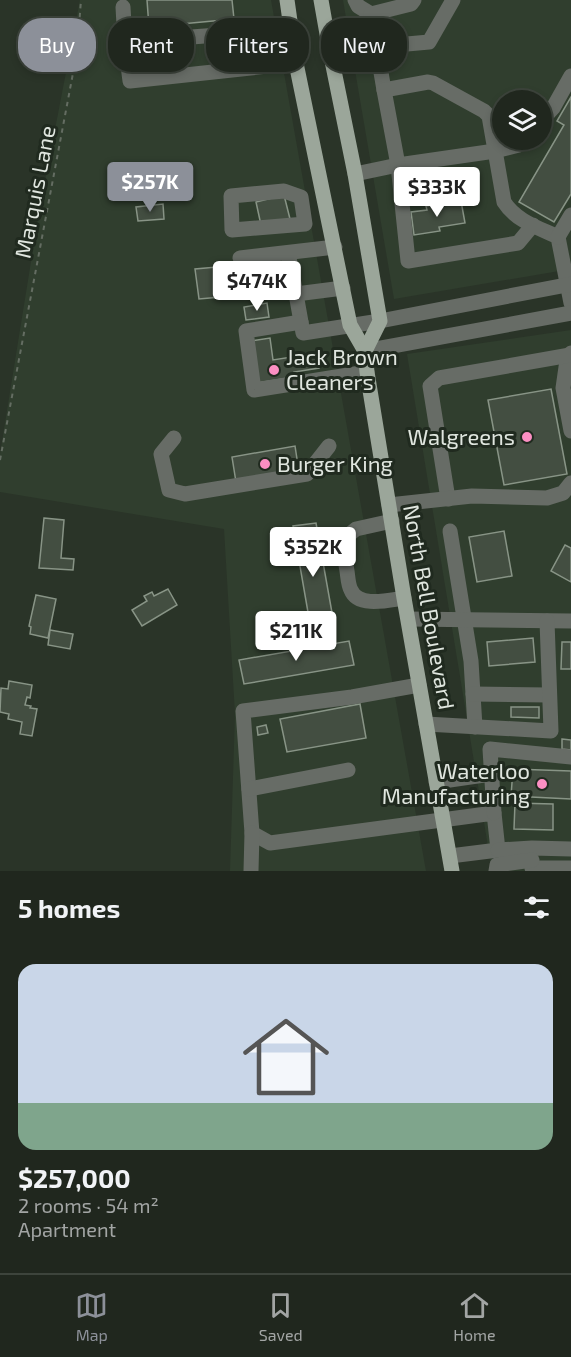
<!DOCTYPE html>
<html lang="en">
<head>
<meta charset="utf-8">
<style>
  body { margin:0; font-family:"Exo 2",sans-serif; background:#2d332b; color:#f1f3f6; height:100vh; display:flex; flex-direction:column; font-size:22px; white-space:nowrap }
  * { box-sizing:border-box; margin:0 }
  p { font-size:20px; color:#a2a5a4 }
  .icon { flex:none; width:33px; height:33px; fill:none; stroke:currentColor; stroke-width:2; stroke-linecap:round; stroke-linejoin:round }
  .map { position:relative; height:871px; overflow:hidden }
  .drawer { display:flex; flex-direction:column; background:#20271e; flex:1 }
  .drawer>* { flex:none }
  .banner { position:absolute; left:18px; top:18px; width:536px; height:54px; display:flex; gap:12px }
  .buttons { position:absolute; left:492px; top:90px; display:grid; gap:12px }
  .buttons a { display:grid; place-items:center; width:60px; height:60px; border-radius:50%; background:#20271e; box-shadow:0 3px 9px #0003,0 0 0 2px #3d443c; font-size:30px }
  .price { position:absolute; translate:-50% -51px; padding:0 14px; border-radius:6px; background:#fff; color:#222; font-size:20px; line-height:39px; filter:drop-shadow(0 2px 3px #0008) }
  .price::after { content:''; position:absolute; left:50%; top:36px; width:18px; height:14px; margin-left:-9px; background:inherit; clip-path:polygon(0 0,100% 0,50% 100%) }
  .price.current { background:#8c9099; color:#fff }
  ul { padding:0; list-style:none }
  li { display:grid; align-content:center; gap:12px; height:318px; padding:0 18px }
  li span { display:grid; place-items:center; height:186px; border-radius:18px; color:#555 }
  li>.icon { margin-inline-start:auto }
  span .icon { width:108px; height:108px; fill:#fffc; stroke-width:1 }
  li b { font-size:26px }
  h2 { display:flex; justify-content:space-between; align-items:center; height:72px; padding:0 18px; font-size:26px }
  .chip { padding:0 21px; border-radius:24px; background:#20271e; box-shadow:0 3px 9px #0003,0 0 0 2px #3d443c; font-size:21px; line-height:54px }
  .chip.current { background:#8c9099; color:#fff }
  .dock { display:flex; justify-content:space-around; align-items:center; height:84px; border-top:2px solid #3d443c; background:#20271e; font-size:16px; color:#a2a5a4 }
  .dock a { display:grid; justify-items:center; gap:3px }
  .dock .current { color:#8c9099 }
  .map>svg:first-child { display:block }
</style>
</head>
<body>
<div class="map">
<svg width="571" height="871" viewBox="0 0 571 871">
  <rect width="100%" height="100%" fill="#2a3428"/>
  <g fill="#303e2e" fill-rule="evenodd">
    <polygon points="80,0 271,0 426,871 230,871 235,714 224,529 0,492 0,454 39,212"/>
    <path d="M343,0H571V269L394,299ZM502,100H542V140H502Z"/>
    <polygon points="571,330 571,871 492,871 407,354"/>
  </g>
  <g fill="#434e41" stroke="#889486" stroke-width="1.5">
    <polygon points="147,0 232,0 234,19 149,27"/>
    <polygon points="571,97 571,194 554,222 519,202 564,125 557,121"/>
    <polygon points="284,195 290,219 261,225 256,202"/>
    <polygon points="461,201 465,223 439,227 440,231 414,235 411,212 427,210 426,206"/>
    <polygon points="163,204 164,219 138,221 136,207"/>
    <polygon points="217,267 221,297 199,299 195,269"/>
    <polygon points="238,268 239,271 250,270 252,285 231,287 229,272 234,272 234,269"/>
    <polygon points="235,291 236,297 230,298 229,292"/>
    <polygon points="267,303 269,317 246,320 244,307"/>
    <polygon points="270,338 273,360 317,353 319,368 294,372 295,377 257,383 251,341"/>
    <polygon points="551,389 567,474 504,485 488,400"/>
    <polygon points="295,446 299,472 236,482 232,457"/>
    <polygon points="44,518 64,520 61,558 74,559 73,570 39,568"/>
    <polygon points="316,523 334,624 299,630 297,620 309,618 293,526"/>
    <polygon points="504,531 512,576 477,582 469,537"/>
    <polygon points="565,545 571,548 571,582 551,571"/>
    <polygon points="168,589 177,605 142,626 132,610 147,601 144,596 152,592 154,596"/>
    <polygon points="36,595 56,599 48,638 30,634 31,627 29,626"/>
    <polygon points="50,630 73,634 70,649 48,645"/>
    <polygon points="533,638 535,662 489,666 487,642"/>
    <polygon points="349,641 354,665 244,684 239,660"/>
    <polygon points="562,642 571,642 571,669 561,669"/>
    <polygon points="9,681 32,685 30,698 27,697 25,705 31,706 30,708 37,709 32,736 20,734 22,722 8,719 9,714 0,712 1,688 8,689"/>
    <polygon points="360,704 366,738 287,752 280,719"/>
    <polygon points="511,707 539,707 539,718 511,717"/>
    <polygon points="266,725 268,733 258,735 257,727"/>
    <polygon points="562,739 571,740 571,750 562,749"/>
    <polygon points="513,769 571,771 571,799 511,796"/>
    <polygon points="515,803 553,804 553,830 514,829"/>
  </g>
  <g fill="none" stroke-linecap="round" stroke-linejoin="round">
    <polyline stroke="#646d62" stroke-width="2" stroke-dasharray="4.5 4.5" stroke-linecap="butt" points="0,460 77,52 81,0"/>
    <g stroke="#676c66" stroke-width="15">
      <polyline points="355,0 358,6 371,14 384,90"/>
      <polyline points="123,7 125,42 130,81 296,63"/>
      <polyline points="371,14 411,4 414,0"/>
      <polyline points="125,42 218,35 223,70"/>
      <polyline points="330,51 429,42 453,0"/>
      <polyline points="542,120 553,108 571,76"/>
      <polyline points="355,174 398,165 495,151 519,145 524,140"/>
      <polygon points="284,191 301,197 305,224 232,230 231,196"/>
      <path d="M533,225L518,243L408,261L398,165L384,90L428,82L433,83L484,111L489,116L504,202C516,221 539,228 558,237L571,303"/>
      <polyline points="558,237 571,215"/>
      <polyline points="288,253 296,294 343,288"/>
      <polyline points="240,258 335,247"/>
      <polyline points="296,294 303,333 380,321 571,284"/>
      <polyline points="301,322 246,331 254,390 367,372"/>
      <polyline points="365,351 571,313"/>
      <polyline points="571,353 566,367 563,388 571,431"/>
      <polyline points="174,438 161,454 169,490 185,494 307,474 329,446"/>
      <polyline points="448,499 430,386 439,378 570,355"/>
      <polyline points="389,505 472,496 547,498 563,493 571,483"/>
      <path d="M392,521L356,529L345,538C343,549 345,559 347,571C348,577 348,585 351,590C358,608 389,600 404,598"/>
      <polyline points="450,531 471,661 475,727"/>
      <polyline points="409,619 571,621"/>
      <polyline points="419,685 352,697 243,711 252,833 270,843 494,813 498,850 450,856"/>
      <polyline points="473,694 549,695"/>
      <polyline points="426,724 551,731 547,621"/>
      <polyline points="436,782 491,774"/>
      <polyline points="249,789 348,770"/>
      <polyline points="494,813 490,749 571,757"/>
      <polyline points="498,850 532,848 571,849"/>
      <polyline points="532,868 571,868"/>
      <polyline points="251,871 252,833"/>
      <polyline points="496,871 497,865 532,860"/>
    </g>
    <g stroke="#9ba69a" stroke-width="15">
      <polyline points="287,0 296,63 350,325 365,351 367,372 404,598 452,871"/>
      <polyline points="321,0 330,51 355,174 380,321 365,351"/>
    </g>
  </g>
  <g fill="#fc8fc3" stroke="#202a1f" stroke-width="2">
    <circle cx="274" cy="370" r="6"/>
    <circle cx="527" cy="437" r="6"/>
    <circle cx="265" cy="464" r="6"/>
    <circle cx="542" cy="784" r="6"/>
  </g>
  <g text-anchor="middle" stroke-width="6" stroke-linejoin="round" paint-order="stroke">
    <g font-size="22" fill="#e0e6df" stroke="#202a1f">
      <text transform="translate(35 192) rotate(-79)" y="8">Marquis Lane</text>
      <text transform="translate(429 607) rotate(80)" y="8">North Bell Boulevard</text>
    </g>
    <g font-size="22" fill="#e0e6df" stroke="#202a1f" text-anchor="start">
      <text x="286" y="365">Jack Brown<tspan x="286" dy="25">Cleaners</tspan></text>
      <text x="515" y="445" text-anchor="end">Walgreens</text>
      <text x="277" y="472">Burger King</text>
      <text x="530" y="779" text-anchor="end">Waterloo<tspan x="530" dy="25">Manufacturing</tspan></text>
    </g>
  </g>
</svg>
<div class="buttons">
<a><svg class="icon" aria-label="layers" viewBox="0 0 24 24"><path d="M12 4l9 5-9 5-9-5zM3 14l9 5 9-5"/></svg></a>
</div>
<b class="price current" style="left:150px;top:213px">$257K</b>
<b class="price" style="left:437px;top:218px">$333K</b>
<b class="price" style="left:257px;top:312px">$474K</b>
<b class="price" style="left:313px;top:578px">$352K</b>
<b class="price" style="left:296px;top:662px">$211K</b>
<div class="banner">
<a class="chip current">Buy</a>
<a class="chip">Rent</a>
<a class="chip">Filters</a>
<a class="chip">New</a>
</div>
</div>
<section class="drawer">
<h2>5 homes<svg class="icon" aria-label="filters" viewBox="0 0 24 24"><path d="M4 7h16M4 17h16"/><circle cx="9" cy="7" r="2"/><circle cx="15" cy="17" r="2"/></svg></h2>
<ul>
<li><span style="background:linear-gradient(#c9d6e8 75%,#7fa58c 0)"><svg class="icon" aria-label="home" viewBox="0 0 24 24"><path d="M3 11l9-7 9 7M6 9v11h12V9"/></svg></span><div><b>$257,000</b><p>2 rooms · 54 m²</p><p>Apartment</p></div></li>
</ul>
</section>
<nav class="dock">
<a class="current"><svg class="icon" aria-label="map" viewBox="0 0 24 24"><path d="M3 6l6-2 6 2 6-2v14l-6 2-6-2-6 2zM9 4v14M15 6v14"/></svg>Map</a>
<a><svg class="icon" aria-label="saved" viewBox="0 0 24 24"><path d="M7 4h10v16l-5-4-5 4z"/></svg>Saved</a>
<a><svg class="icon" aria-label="home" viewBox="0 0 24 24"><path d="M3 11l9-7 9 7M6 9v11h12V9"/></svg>Home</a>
</nav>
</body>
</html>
